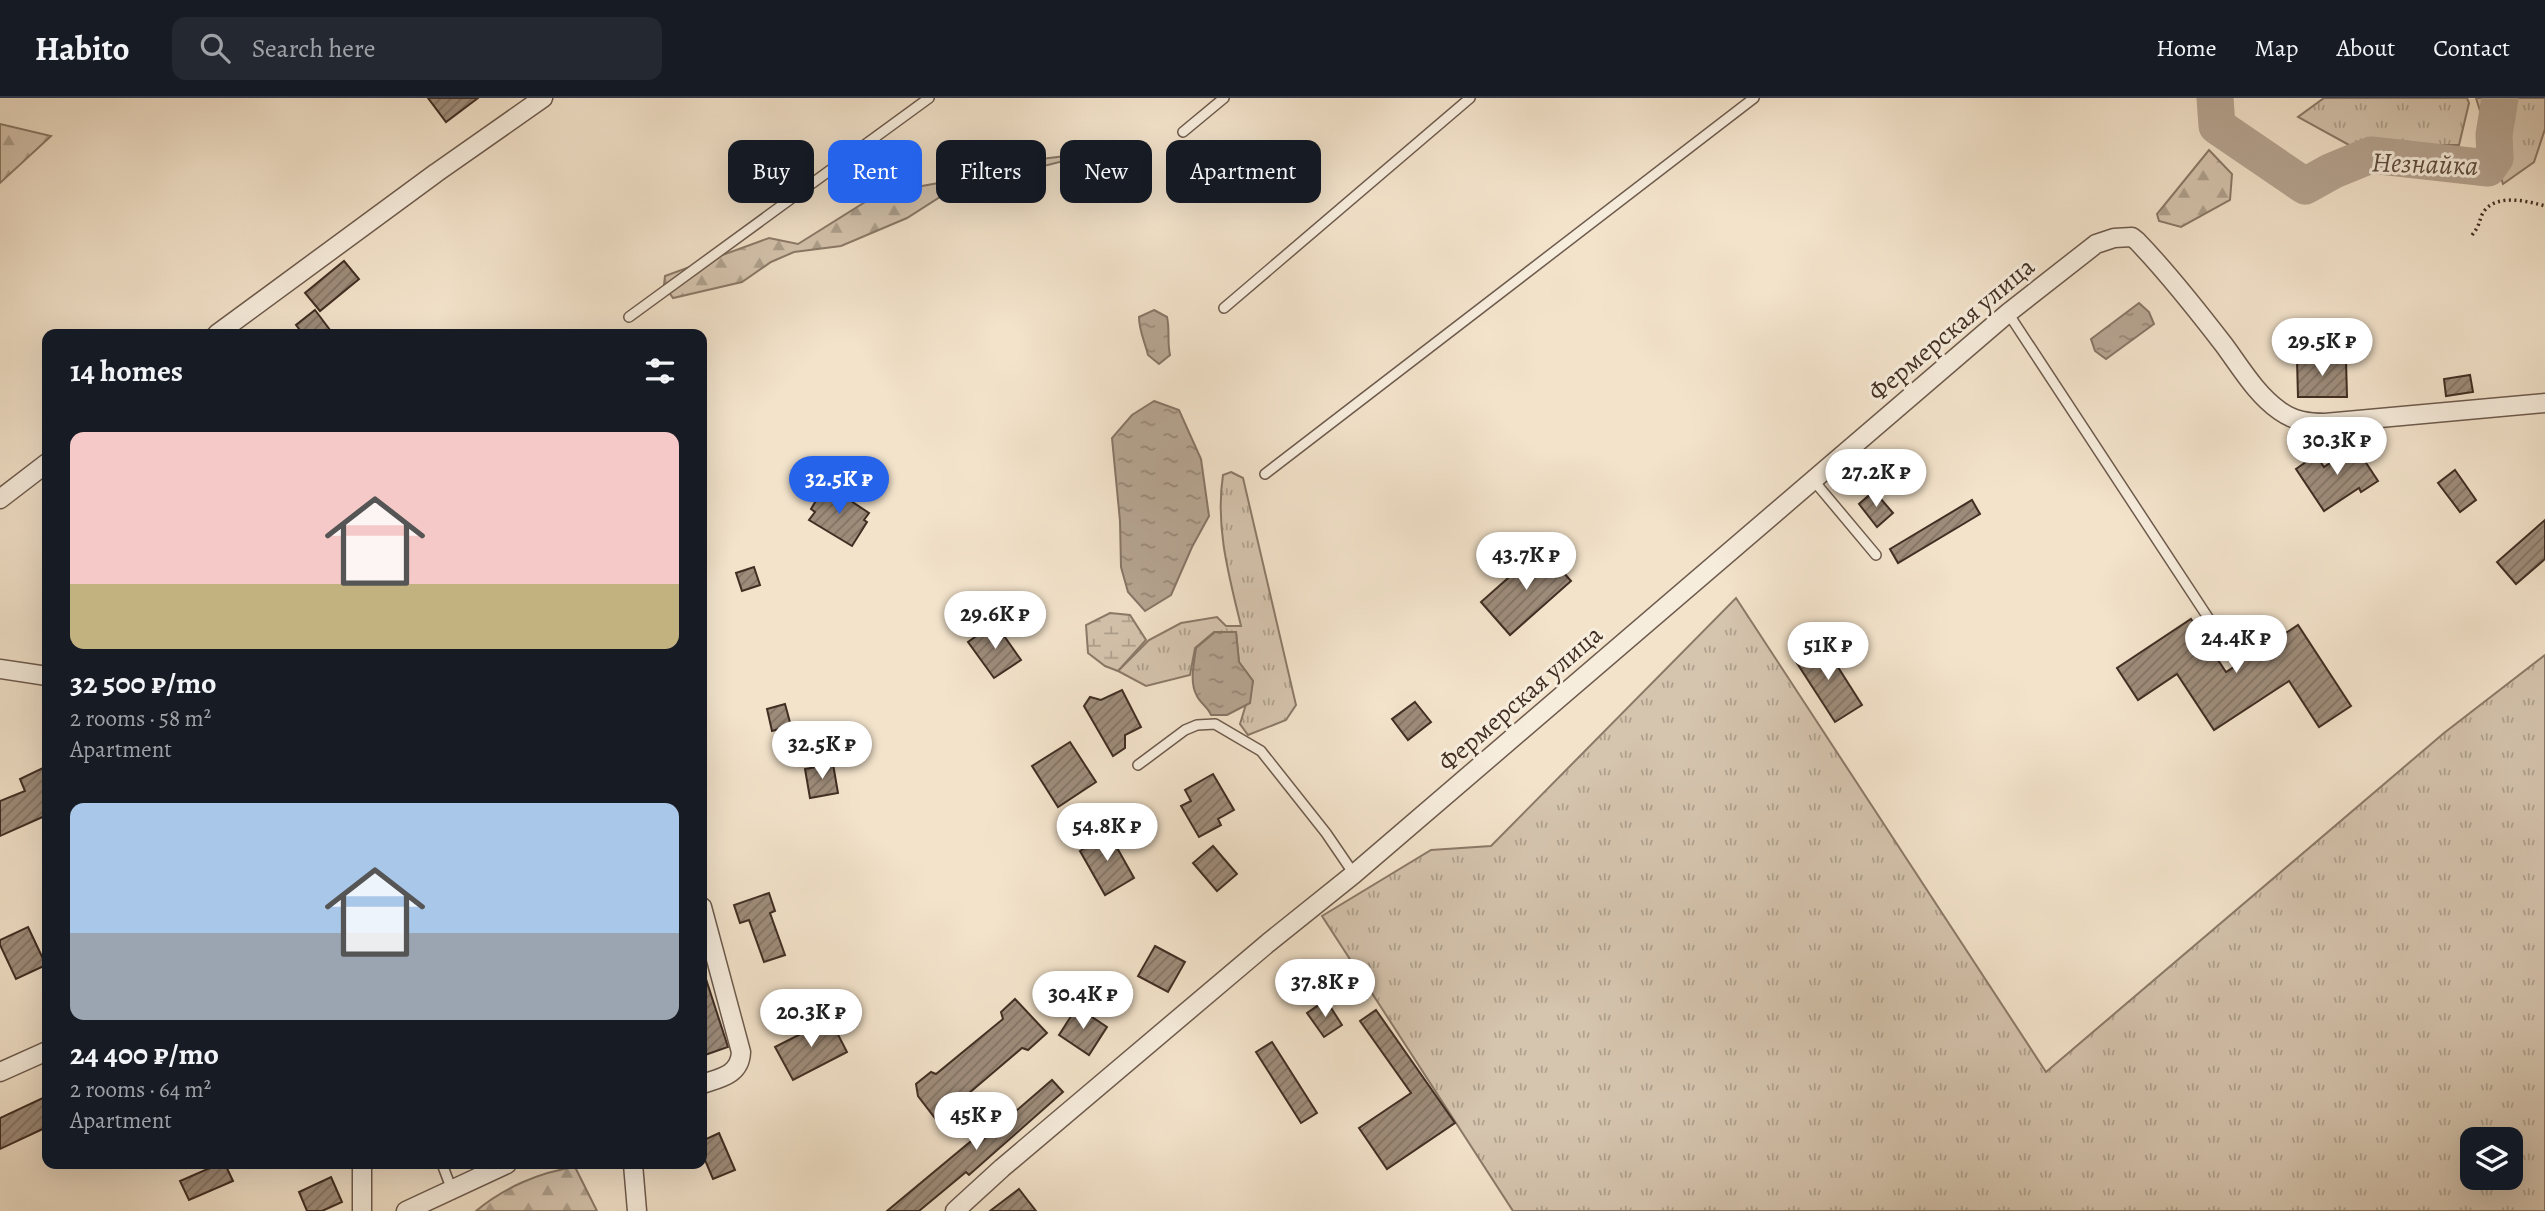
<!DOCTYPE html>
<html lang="en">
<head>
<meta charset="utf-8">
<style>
  body { margin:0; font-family:Alegreya,serif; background:#242831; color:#f1f3f6; height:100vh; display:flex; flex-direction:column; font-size:26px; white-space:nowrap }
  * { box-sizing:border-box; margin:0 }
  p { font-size:23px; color:#9ea1a6 }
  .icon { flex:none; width:38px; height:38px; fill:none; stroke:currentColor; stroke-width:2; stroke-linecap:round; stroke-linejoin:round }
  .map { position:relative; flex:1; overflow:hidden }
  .panel { position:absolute; left:42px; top:231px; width:665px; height:840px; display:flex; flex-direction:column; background:#171b24; border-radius:14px; box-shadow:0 7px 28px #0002 }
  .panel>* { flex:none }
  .hud { position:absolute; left:728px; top:42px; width:665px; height:63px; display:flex; gap:14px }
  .tools { position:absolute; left:2460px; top:1029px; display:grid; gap:14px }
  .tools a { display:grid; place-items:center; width:63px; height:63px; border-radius:14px; background:#171b24; box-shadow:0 7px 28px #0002; font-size:35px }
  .price { position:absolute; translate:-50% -60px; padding:0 16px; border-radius:24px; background:#fff; color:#222; font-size:23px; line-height:46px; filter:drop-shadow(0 2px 4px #0008) }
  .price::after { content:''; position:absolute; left:50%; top:42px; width:21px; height:16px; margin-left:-10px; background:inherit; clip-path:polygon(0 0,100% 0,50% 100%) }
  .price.on { background:#2563eb; color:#fff }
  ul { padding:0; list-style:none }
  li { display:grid; align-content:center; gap:14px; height:371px; padding:0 28px }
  li span { display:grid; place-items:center; height:217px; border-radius:14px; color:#555 }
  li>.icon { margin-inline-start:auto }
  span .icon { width:126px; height:126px; fill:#fffc; stroke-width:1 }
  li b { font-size:30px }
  h2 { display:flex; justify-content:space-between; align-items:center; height:84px; padding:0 28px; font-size:30px }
  .tag { padding:0 24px; border-radius:14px; background:#171b24; box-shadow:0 7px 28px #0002; font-size:24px; line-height:63px }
  .tag.on { background:#2563eb; color:#fff }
  header { display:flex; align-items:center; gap:42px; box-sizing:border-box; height:98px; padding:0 35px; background:#171b24; border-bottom:2px solid #363941 }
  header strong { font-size:33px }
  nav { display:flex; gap:38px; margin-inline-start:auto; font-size:24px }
  .search { width:490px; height:63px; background:#242831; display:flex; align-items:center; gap:18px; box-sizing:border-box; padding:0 24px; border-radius:14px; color:#9ea1a6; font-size:26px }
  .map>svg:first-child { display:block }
</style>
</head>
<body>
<header>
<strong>Habito</strong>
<div class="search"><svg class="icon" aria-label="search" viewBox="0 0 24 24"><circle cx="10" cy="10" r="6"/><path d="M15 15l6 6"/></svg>Search here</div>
<nav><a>Home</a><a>Map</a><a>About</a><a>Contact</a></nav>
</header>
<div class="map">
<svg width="2545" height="1113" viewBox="0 0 2545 1113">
  <defs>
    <pattern id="grass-tufts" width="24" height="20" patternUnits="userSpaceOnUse" patternTransform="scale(1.75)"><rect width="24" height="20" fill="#d5c4ae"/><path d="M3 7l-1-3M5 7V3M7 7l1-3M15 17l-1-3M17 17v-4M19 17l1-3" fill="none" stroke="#aea08d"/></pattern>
    <pattern id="forest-firs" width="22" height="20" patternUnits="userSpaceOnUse" patternTransform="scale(1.75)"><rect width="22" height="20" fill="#d5c4ae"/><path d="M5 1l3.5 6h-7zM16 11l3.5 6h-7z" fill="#aea08d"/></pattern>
    <pattern id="wetland-marsh" width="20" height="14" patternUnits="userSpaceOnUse" patternTransform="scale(1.75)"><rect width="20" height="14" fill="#d5c4ae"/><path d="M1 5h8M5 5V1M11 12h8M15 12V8" fill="none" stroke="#aea08d"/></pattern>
    <pattern id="water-ripples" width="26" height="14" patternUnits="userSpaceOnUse" patternTransform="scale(1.75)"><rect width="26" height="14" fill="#b6a592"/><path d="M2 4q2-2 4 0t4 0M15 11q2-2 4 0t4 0" fill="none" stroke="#968777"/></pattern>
    <pattern id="building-hatch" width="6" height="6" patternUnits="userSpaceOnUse" patternTransform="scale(1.75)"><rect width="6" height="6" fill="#9e8c7a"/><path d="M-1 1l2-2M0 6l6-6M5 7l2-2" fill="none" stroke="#827364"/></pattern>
  </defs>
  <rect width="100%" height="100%" fill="#f3e3cb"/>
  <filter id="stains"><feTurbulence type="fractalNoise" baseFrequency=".00286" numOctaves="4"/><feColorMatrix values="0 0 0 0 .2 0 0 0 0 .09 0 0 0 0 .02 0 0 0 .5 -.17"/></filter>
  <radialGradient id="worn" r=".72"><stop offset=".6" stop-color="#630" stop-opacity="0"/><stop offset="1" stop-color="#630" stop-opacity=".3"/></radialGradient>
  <g fill="url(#grass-tufts)" stroke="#8b7968" stroke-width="2" fill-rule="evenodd">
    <polygon points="2324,0 2467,0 2469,5 2459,47 2349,47 2298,19"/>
    <polygon points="2476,0 2545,0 2545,31 2534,64 2503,86"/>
    <path d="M1231,374L1243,380L1296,607L1286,622L1248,637L1240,626L1253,583L1239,564L1236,534H1214L1195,550L1190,577L1146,588L1118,573L1149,542L1181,525L1217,519L1226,528H1241C1229,478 1215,429 1223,377Z"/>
    <path d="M1736,500L2046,974L2444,635L2545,557V1113H1513L1322,818L1431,752L1491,748ZM2473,1041H2511V1080H2473Z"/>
  </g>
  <g fill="url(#forest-firs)" stroke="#8b7968" stroke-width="2">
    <polygon points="0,26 51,38 0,85"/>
    <polygon points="2209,52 2232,76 2230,102 2181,129 2159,123 2157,116"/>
    <polygon points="1098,54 951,92 907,120 841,148 794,154 771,164 742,184 673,200 664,187 665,178 769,140 798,146 878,96 944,84 1033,62"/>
    <path d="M575,1069L597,1113H476C503,1090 540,1074 575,1069Z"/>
  </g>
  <polygon fill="url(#wetland-marsh)" stroke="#8b7968" stroke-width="2" points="1110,515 1130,517 1146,542 1118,573 1105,568 1088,555 1086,527"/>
  <g fill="url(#water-ripples)" stroke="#877566" stroke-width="2">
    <polygon points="2139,205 2149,214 2154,226 2106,261 2095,253 2091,241"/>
    <path d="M1154,212L1167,219C1170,232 1167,244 1170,257L1159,266L1148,257C1145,244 1139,233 1139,219Z"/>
    <polygon points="1154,303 1179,312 1201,361 1209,418 1192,449 1171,497 1145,513 1128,494 1121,469 1120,423 1112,340 1132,317"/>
    <path d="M1215,534H1236L1239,564L1253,583L1250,605L1227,617H1211C1208,609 1201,606 1197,598C1189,584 1194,565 1196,550Z"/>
  </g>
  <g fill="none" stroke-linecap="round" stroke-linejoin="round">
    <polyline stroke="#b6a592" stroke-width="37" points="2215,0 2217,28 2305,88 2332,73 2371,57 2488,70 2495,60 2494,37 2500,0"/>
  </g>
  <g fill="url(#building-hatch)" stroke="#412e23" stroke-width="2">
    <polygon points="428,0 478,0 446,24"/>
    <polygon points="344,163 359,181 320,213 305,195"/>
    <polygon points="315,212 333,236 303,236 296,227"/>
    <polygon points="2297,262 2346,262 2347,299 2298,299"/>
    <polygon points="2470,277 2473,294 2446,298 2444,281"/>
    <polygon points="2355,348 2378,383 2361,394 2359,390 2324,413 2296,371 2316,357 2324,369"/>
    <polygon points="2455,372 2476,402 2460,414 2438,385"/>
    <polygon points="830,389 869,415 864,422 867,424 852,448 809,422 815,414 811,411 820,396 825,398"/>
    <polygon points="1874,393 1893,415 1877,429 1859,406"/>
    <polygon points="1972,402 1980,416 1898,465 1890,451"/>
    <polygon points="2545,422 2545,461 2516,486 2497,464"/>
    <polygon points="1542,450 1571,483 1510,537 1481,504"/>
    <polygon points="754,469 760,487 742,493 736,475"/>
    <polygon points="2191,521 2226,574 2298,527 2351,608 2319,629 2289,583 2214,632 2177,576 2138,602 2117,570"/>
    <polygon points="995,525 1021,562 994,580 968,544"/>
    <polygon points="1822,544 1862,607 1835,624 1795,562"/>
    <polygon points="1122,592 1141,629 1125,637 1125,650 1113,658 1084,608 1090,599 1101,602"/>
    <polygon points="1415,604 1431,624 1408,642 1392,621"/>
    <polygon points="785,606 791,628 772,633 767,611"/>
    <polygon points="1070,644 1096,684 1058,709 1032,668"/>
    <polygon points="833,666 838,695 810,700 805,671"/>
    <polygon points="47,668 47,717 0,738 0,703 25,693 20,681"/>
    <polygon points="1213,676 1234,712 1218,721 1221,727 1199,739 1181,708 1191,703 1185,692"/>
    <polygon points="1107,732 1134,780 1105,797 1080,753 1093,745 1093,740"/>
    <polygon points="1213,748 1237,776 1217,793 1193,765"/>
    <polygon points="769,795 775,813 770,815 785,857 764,864 749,822 740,825 734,807"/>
    <polygon points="28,829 46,867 16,881 0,847 0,842"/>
    <polygon points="1155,848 1185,864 1168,894 1138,878"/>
    <polygon points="705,878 728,949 702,958 702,879"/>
    <polygon points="1015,901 1047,935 1028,952 1022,950 955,1007 957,1015 946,1022 938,1024 918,998 916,986 931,974 936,976 1003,921 1001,914"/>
    <polygon points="1326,902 1342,927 1324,939 1307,915"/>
    <polygon points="1077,909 1107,929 1089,957 1059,937"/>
    <polygon points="1376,912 1455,1025 1387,1071 1359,1030 1411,995 1360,923"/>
    <polygon points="830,921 847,954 793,982 775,949"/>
    <polygon points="1272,944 1317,1015 1301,1025 1256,954"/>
    <polygon points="1052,982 1063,994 969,1077 966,1074 919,1113 887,1113 976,1039 980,1044"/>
    <polygon points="47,998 47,1029 0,1051 0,1020"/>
    <polygon points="719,1035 735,1072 713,1081 702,1055 702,1043"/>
    <polygon points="208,1066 225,1066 233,1083 189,1102 180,1083 210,1070"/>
    <polygon points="331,1079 342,1104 322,1113 307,1113 299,1094"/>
    <polygon points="1019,1091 1036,1113 990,1113"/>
  </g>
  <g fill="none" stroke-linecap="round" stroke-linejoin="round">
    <defs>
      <g id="service">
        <polyline points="1183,34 1224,0"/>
        <polyline points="1224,210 1470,0"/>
        <polyline points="2008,215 2230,553"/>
        <polyline points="629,219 929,0"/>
        <polyline points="1265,376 1754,0"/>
        <polyline points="1814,383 1876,457"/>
        <polyline points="1138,667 1185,632 1197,627 1215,626 1261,653 1326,735 1354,776"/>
        <polyline points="442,1066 452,1092"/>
      </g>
      <g id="minor">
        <polyline points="217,236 436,75 543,0"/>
        <polyline points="0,401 47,365"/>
        <polyline points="0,571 47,578"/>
        <path d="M702,809L741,954C740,977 720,980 702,986"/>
        <polyline points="0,974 47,953"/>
        <polyline points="633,1066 637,1113"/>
        <polyline points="362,1113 362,1066"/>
        <polyline points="406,1113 507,1066"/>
        <path d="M955,1113L1002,1070L1268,845L1354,776L2008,215L2096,146L2114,140L2132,139L2137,143C2168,175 2197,212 2224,247C2241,270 2256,296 2280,313C2294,323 2308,325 2325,325L2545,305"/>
      </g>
    </defs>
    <use href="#service" stroke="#6e5b4d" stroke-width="12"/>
    <use href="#minor" stroke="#6e5b4d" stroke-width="21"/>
    <path stroke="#412e23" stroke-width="3.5" stroke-dasharray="2 3.5" stroke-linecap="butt" d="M2472,137C2482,125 2478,121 2485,112C2498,96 2528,103 2545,108"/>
    <use href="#service" stroke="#f7eddd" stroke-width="9"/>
    <use href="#minor" stroke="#f7eddd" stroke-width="18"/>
  </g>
  <g text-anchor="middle" stroke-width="6" stroke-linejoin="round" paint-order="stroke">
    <g font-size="26" fill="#412e23" stroke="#f7eddd">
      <text transform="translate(1951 231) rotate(-40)" y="9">Фермерская улица</text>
      <text transform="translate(1520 600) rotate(-41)" y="9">Фермерская улица</text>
    </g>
    <g font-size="28" font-style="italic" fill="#5e4c3f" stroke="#f7eddd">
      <text transform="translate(2425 65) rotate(2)" y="10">Незнайка</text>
    </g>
  </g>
  <rect width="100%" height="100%" filter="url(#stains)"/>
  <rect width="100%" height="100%" fill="url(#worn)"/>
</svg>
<div class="tools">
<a><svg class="icon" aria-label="layers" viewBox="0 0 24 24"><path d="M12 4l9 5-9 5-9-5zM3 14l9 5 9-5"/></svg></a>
</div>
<b class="price" style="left:2322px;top:280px">29.5K ₽</b>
<b class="price" style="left:2337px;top:379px">30.3K ₽</b>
<b class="price" style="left:1876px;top:411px">27.2K ₽</b>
<b class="price on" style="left:839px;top:418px">32.5K ₽</b>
<b class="price" style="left:1526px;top:494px">43.7K ₽</b>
<b class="price" style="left:995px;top:553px">29.6K ₽</b>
<b class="price" style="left:2236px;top:577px">24.4K ₽</b>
<b class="price" style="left:1828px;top:584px">51K ₽</b>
<b class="price" style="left:822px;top:683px">32.5K ₽</b>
<b class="price" style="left:1107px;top:765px">54.8K ₽</b>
<b class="price" style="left:1325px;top:921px">37.8K ₽</b>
<b class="price" style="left:1083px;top:933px">30.4K ₽</b>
<b class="price" style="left:811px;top:951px">20.3K ₽</b>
<b class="price" style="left:976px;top:1054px">45K ₽</b>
<div class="hud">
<a class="tag">Buy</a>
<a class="tag on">Rent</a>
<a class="tag">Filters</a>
<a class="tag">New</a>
<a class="tag">Apartment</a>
</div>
<section class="panel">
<h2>14 homes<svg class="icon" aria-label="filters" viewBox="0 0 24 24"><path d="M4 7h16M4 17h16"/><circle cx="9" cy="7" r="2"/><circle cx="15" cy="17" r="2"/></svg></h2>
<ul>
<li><span style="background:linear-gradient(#f6c9c9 70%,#c2b280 0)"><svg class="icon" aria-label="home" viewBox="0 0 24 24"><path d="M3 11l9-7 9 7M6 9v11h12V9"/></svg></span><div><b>32 500 ₽/mo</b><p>2 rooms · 58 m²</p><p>Apartment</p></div></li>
<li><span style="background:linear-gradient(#a9c7e8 60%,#9aa5b1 0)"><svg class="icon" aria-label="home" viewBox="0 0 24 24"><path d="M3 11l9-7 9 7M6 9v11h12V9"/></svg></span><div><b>24 400 ₽/mo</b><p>2 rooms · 64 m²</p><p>Apartment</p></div></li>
</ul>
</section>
</div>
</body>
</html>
